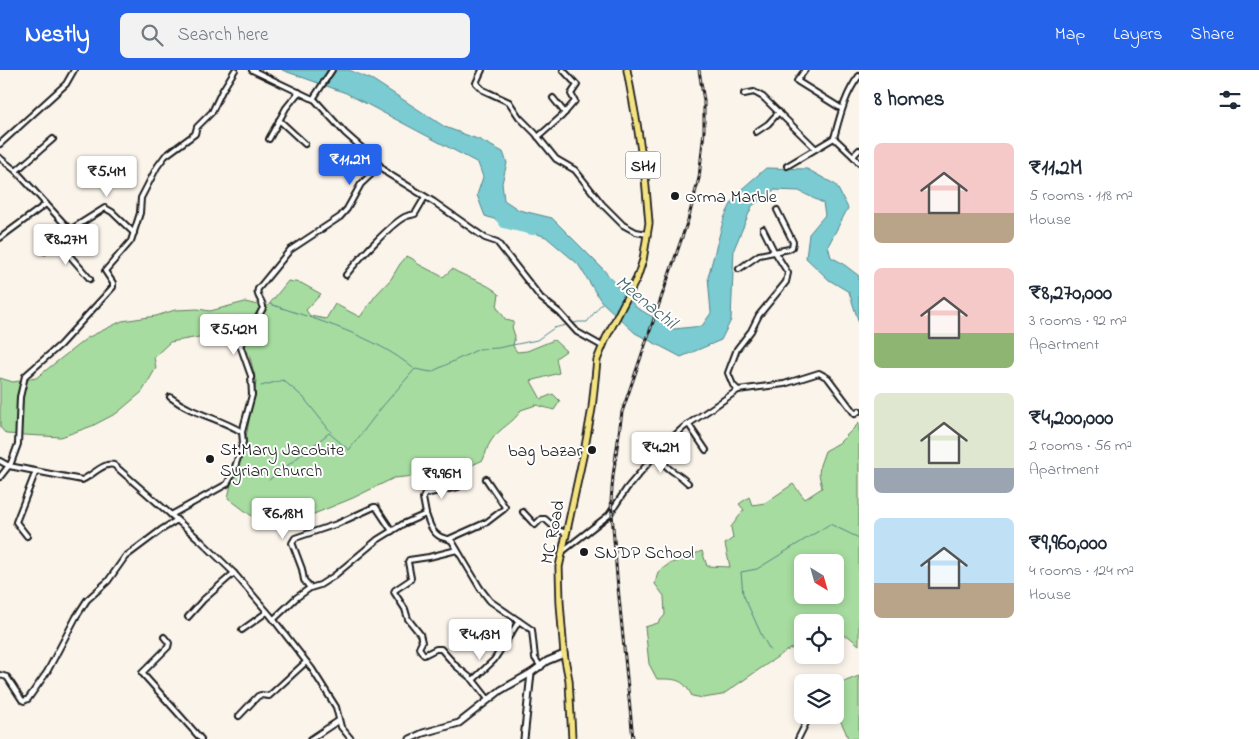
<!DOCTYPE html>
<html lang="en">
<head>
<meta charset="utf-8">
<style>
  body { margin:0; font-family:"Indie Flower",sans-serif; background:#f2f2f3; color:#1f2937; height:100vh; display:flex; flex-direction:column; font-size:19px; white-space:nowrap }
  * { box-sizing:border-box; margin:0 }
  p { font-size:16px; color:#747a83 }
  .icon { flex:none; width:28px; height:28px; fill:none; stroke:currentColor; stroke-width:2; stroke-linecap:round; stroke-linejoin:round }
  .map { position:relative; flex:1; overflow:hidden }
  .drawer { display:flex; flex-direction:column; background:#fff; width:400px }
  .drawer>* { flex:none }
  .needle { width:32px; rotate:143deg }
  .buttons { position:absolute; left:794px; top:484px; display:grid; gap:10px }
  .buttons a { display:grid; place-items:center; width:50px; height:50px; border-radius:8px; background:#fff; box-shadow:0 2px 8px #0003; font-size:25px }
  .price { position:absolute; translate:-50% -42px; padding:0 11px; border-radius:5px; background:#fff; color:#222; font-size:16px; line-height:32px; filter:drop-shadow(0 1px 2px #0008) }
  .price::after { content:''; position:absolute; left:50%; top:30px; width:15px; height:11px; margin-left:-8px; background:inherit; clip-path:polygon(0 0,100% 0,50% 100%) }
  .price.active { background:#2563eb; color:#fff }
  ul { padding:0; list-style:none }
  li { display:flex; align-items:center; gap:15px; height:125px; padding:0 15px }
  li span { display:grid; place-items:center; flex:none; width:140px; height:100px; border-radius:8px; color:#555 }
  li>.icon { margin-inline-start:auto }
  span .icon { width:60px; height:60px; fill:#fffc; stroke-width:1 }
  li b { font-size:21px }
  h2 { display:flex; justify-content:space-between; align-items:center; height:60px; padding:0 15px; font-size:21px }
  header { display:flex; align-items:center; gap:30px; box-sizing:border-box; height:70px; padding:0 25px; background:#2563eb; color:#fff }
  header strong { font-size:24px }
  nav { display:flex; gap:28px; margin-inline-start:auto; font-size:18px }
  .search { width:350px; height:45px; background:#f2f2f3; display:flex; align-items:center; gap:12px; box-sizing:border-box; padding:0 18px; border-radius:8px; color:#747a83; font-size:19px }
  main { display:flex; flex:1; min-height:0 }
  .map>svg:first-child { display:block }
</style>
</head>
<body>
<header>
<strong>Nestly</strong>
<div class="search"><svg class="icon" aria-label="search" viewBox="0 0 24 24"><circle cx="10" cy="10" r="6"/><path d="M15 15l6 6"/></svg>Search here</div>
<nav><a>Map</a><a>Layers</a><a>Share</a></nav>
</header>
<main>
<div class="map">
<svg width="859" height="669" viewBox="0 0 859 669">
  <rect width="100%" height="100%" fill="#fbf4eb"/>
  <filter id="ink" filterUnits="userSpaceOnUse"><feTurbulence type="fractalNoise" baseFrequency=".02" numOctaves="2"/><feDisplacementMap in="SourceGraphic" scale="10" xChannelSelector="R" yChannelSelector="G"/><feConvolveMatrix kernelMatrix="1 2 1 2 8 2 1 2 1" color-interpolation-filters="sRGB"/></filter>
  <g filter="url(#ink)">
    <g fill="#a6dc9f" stroke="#617c5e" fill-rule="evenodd">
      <path d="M407,186L413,189L418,194L443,207L452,199C467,208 486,212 499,224L497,237L506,250L514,252L512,257L515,266L513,276L517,282L527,281L554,270L566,281L556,288L559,303L531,311L541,329L553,324L560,331L554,340L536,335L521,340C514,353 499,358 491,371C487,376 486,384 483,390L466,398L436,404L394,408L353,428L309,446L257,450L228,428L233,405L244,379L256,311L249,284L232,273L219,268L205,266L170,272L154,287L156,298L142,322L117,343L92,356L61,367L6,364L0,357V308L13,312L36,308L87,268L122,251L156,246L175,240L198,239L210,241L245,232L267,237L288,211L301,213L321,224L306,240L310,246L326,249L335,234L360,247L376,225L391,209L400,194Z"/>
      <path d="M859,353V575L848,566H835V552H802V574L786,581L722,625L703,628L692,626C683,608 675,609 657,609L649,594L645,557L658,553L665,545L664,526L655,514L658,502L669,494L702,481L707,496L730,497L725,474L733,468L731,457L744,440L739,434L749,427L752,435L765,433L793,414L805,429L822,418L819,404L820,395L825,381L839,373ZM835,492V525H802V492Z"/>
      <path d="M859,606V669H848C845,656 833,642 835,629C836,624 839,618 841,613Z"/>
    </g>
    <polygon fill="#7acbd2" stroke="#548589" points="282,0 349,0 373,10 445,57 480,70 503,82 507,93 502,113 504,130 519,140 552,148 602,198 637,238 674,259 702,256 711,243 708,207 724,148 736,124 766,98 807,99 836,115 848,138 828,176 831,187 842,193 859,206 859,253 849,222 829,210 806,188 809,164 825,145 823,133 799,121 774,120 752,136 734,179 731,250 721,270 681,287 635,263 601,231 578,194 546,167 485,146 477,125 483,107 478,93 346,23"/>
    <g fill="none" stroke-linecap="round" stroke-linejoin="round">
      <g stroke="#548589" stroke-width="1">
        <path d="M270,234C317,250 375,266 413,298"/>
        <polyline points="261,316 283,310 303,327 331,362"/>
        <polyline points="269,410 329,363 349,380 382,337 415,299 431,302 479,279 498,278 537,270 554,258 578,252 587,252 602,233"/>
        <polyline points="770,580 762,566 743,524 741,502 757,499 830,454 859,468"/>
      </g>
      <polyline stroke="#7acbd2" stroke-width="8" points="497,145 504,154 533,161"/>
      <defs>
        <g id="minor">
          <polyline points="252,0 315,30 345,63 371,86 387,103 434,132 485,168 497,172 541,228 560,243 577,262 602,276"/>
          <polyline points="482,0 476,13 483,20 509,32 519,47 535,63 556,89 575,100 602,134 623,155 636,162 647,164"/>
          <polyline points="805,0 797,11 842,39"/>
          <polyline points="744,24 754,22 763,27 815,78"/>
          <polyline points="553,28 565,43"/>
          <polyline points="313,29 332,0"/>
          <polyline points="279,50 305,74"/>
          <polyline points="756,62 768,54 779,42"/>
          <polyline points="538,67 562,46 575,31 571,24 577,15 563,0"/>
          <path d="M834,68C840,46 845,24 859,6"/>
          <polyline points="269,69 286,38 299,22"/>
          <polyline points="0,74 66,14 74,0"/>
          <polyline points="859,80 853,86 859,93"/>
          <polyline points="0,88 16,101 70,160"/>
          <polyline points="787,96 834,68 853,86"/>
          <polyline points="16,101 53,69"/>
          <polyline points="0,168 46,134"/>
          <polyline points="57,171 90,209"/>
          <polyline points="45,181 70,160 105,138 112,142 134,163"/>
          <polyline points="739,199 759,185 789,179 792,177 793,172 777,140"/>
          <path d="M346,205C356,192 394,150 407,146C410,145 412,145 415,144L425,127"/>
          <polyline points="738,320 733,315 728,303 737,279 751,261 759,245 786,212 788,203 773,179 763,159"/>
          <path d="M170,327C192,344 219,348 242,362"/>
          <polyline points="689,355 706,380"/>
          <path d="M659,380C664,402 674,399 688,413"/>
          <path d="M0,391L9,396L82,410C92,406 103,392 114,395L201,471L234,503L270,545L312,599L336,637L341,657L351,669"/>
          <polyline points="0,407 11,393 18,374 20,327 25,306 60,275 113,217 113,213 105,201 131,171 140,143 141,128 157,97 165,86 195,64 197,57 212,42 222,21 235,0"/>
          <polyline points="523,442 535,455 541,449 545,449 556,459 566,463"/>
          <polyline points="426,444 423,428 425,424 458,417"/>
          <path d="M171,445L227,414L233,403L243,372L242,362L252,325L251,306L240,275L248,266L263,238C264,231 255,226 258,219L290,180L340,147L347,139L361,114L380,96"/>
          <polyline points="27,466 16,452 36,401"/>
          <polyline points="449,469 487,452 504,439 505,437 486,409"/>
          <polyline points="457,480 429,487 409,490 408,492 411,508 410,510 395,520 394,522 405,539 408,549 420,564 422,572 419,578 424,585 436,579 441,579 456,596 473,610"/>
          <polyline points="563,481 609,445 627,418 661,378 684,357 715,336 738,320 784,314 819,303 828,308 855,344 859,341"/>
          <polyline points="310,518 304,510 302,499 293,475 292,473 295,468 337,454 374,437 376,437 392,461"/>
          <polyline points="188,547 203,530 234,503"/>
          <path d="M274,549L296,528L310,518L320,515L334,506L377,470L403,454L426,444C429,453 432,463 441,467C446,469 448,468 452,471L480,518L490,531L532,560L535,588L541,597"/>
          <polyline points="242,560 267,542"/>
          <polyline points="164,567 169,573 168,577 142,603 201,669"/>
          <polyline points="0,605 7,607 22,630 24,631 28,629 47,602 76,547 87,530 108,511 125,487 161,460 177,450"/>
          <polyline points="488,629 473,610 494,590 519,551"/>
          <polyline points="239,646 258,626 261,625 269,626 306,592"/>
          <polyline points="311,669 338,651"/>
          <polyline points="798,669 806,653 808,645"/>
        </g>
        <g id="secondary">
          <polyline points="410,669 423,663 459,653 501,620 531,603 547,591 564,584"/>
          <polyline points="524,669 531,603"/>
        </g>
        <polyline id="primary" points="572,669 569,610 564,584 560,533 559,497 585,377 592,338 597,290 606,268 637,208 643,190 649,153 645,107 637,54 627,0"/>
      </defs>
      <use href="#minor" stroke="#1c1c1c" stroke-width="8"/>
      <use href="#secondary" stroke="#1c1c1c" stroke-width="9"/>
      <use href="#primary" stroke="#1c1c1c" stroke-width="9"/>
      <use href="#minor" stroke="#fff" stroke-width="4"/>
      <use href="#secondary" stroke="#fff" stroke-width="5"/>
      <use href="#primary" stroke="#f4e382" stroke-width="5.5"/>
      <defs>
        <polyline id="rail" points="633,669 617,507 611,431 613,406 622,342 688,150 699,108 704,61 704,31 699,0"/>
      </defs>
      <use href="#rail" stroke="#1c1c1c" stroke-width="3"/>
      <use href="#rail" stroke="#fff" stroke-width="1" stroke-dasharray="4" stroke-linecap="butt"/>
    </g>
  </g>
  <g fill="#1c1c1c" stroke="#fff" stroke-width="2">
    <circle cx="675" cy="126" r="5"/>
    <circle cx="592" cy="380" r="5"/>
    <circle cx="210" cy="389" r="5"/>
    <circle cx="584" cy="482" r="5"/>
  </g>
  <g text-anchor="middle" stroke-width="4" stroke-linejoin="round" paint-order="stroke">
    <rect fill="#fff" stroke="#606060" stroke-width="1" x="625.5" y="81.5" width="35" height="27" rx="4"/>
    <g font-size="16" font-weight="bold" fill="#1c1c1c">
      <text x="643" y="101">SH1</text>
    </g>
    <g font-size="18" fill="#1c1c1c" stroke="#fff" text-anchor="start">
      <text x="685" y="132">Orma Marble</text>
      <text x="220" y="385">St.Mary Jacobite<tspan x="220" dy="21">Syrian church</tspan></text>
      <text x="582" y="386" text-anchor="end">bag bazar</text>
      <text x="594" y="488">SNDP School</text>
    </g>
    <g font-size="18" fill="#1c1c1c" stroke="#fff">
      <text transform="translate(552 462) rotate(-79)" y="6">MC Road</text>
    </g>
    <g font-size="19" font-style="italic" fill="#426265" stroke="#fff">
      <text transform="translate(647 231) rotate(39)" y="7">Meenachil</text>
    </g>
  </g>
</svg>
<div class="buttons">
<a><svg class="needle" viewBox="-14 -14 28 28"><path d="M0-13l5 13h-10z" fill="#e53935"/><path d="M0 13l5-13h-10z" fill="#747a83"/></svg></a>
<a><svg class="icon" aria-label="locate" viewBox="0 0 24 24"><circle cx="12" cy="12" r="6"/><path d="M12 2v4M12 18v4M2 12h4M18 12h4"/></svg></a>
<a><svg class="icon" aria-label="layers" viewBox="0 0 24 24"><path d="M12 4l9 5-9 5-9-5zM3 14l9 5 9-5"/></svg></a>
</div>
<b class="price active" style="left:350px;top:116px">₹11.2M</b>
<b class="price" style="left:107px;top:128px">₹5.4M</b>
<b class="price" style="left:66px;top:196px">₹8.27M</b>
<b class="price" style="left:234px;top:286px">₹5.42M</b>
<b class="price" style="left:661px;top:404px">₹4.2M</b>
<b class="price" style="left:442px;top:430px">₹9.96M</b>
<b class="price" style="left:283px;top:470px">₹6.18M</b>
<b class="price" style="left:480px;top:591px">₹4.13M</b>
</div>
<section class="drawer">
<h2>8 homes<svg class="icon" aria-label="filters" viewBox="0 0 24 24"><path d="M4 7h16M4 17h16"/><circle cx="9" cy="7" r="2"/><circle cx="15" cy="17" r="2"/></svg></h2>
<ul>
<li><span style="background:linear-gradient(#f6c9c9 70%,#b9a48a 0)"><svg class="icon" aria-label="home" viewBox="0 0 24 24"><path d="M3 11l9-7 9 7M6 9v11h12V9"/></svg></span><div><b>₹11.2M</b><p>5 rooms · 118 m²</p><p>House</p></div></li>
<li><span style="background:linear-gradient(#f6c9c9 65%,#8fb573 0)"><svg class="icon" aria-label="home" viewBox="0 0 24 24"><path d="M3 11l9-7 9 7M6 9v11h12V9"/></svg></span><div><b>₹8,270,000</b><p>3 rooms · 92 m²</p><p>Apartment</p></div></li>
<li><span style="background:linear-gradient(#dfe7d0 75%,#9aa5b1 0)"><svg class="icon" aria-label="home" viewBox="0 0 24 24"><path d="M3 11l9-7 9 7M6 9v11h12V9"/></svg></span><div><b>₹4,200,000</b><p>2 rooms · 56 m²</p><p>Apartment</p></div></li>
<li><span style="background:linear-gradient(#bfe0f5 65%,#b9a48a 0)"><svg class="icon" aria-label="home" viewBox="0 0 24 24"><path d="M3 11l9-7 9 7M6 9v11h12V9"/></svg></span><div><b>₹9,960,000</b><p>4 rooms · 124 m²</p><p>House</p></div></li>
</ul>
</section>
</main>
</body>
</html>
